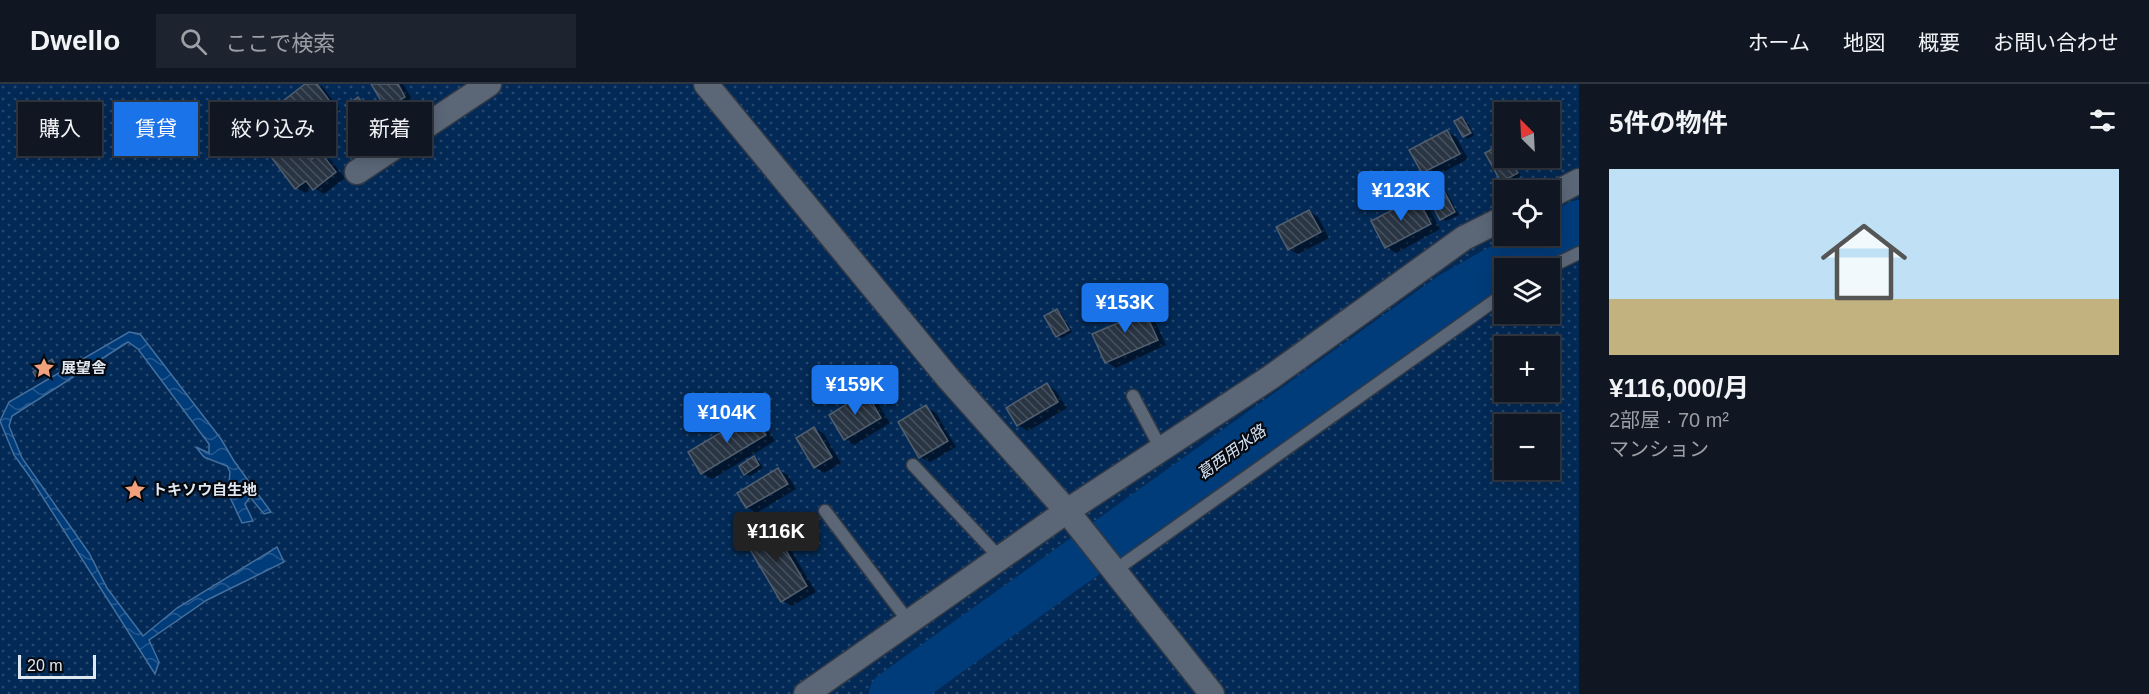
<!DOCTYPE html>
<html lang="ja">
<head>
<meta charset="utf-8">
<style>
  body { margin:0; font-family:Helvetica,"Noto Sans JP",sans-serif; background:#1e242f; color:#f1f3f6; height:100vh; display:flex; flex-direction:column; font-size:22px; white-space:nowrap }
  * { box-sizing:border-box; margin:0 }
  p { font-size:20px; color:#9c9fa5 }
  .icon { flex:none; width:33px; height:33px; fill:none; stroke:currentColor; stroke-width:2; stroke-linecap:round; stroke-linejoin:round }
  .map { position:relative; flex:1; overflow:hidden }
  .sheet { display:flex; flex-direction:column; background:#101722; width:570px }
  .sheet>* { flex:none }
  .guide { position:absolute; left:18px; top:18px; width:570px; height:54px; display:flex; gap:12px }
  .needle { width:39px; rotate:336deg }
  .tools { position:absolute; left:1494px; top:18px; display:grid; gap:12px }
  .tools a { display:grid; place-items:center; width:66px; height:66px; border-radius:0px; background:#101722; box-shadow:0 3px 15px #0003,0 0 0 2px #303640; font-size:30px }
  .scale { position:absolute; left:18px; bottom:15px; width:78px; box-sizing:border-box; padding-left:6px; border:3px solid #dfe7f0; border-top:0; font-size:16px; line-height:21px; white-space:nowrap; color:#dfe7f0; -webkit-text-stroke:4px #05090f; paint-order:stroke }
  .price { position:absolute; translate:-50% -51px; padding:0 14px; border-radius:6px; background:#1a73e8; color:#fff; font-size:20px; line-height:39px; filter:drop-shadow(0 2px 3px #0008) }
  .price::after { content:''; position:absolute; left:50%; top:36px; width:18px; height:14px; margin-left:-9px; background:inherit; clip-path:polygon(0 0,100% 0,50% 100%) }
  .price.on { background:#222; color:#fff }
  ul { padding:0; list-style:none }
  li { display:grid; align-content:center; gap:12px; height:318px; padding:0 30px }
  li+li { border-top:2px solid #303640 }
  li span { display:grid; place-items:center; height:186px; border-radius:0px; color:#555 }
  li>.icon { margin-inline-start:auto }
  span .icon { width:108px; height:108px; fill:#fffc; stroke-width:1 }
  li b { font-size:26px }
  h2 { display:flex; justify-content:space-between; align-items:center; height:72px; padding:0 30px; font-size:26px }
  .tag { padding:0 21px; border-radius:0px; background:#101722; box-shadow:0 3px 15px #0003,0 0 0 2px #303640; font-size:21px; line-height:54px }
  .tag.on { background:#1a73e8; color:#fff }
  header { display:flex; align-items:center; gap:36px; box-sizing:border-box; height:84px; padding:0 30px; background:#101722; border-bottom:2px solid #303640 }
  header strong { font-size:28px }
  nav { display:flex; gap:33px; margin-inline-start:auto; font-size:21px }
  .search { width:420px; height:54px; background:#1e242f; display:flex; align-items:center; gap:15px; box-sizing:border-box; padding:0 21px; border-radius:0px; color:#9c9fa5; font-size:22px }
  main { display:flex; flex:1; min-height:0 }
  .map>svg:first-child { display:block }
</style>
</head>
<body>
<header>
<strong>Dwello</strong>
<div class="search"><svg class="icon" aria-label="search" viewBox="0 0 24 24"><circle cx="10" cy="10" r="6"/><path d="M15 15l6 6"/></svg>ここで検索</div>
<nav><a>ホーム</a><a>地図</a><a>概要</a><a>お問い合わせ</a></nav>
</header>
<main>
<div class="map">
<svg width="1579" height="610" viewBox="0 0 1579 610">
  <defs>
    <pattern id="park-dots" width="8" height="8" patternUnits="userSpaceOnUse" patternTransform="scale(1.5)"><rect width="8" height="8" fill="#032a56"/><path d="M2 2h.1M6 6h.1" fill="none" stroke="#27496f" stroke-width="1.8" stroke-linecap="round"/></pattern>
    <pattern id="water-waves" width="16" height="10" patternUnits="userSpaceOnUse" patternTransform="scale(1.5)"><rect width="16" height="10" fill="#013c7a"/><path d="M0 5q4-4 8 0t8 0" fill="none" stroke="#26588d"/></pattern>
    <pattern id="building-back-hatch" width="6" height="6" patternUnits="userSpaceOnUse" patternTransform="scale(1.5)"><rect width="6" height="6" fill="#2a3544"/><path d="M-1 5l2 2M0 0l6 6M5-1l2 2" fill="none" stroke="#48525f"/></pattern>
  </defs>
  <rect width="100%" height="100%" fill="#151f2d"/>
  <path fill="url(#park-dots)" fill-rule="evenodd" d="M0,0H1579V610H0ZM1504,28H1550V74H1504ZM1504,106H1550V152H1504ZM1504,184H1550V230H1504ZM1504,262H1550V308H1504ZM1504,340H1550V386H1504Z"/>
  <polygon fill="url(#water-waves)" stroke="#446f9d" stroke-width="1.5" points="129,248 140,250 221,355 234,377 271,428 264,430 250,413 245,420 253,437 242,439 228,409 230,388 227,382 204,373 196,363 209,369 209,360 138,265 128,258 12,332 9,342 22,374 89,469 107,504 143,552 177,524 277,463 284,478 207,516 149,556 159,578 155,590 30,393 14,371 0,337 9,318"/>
  <g fill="#0007">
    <polygon points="308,0 322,2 340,26 308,51 299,45"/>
    <polygon points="373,0 403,0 414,18 396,29 387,24"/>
    <polygon points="358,15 363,18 391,55 382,62 377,60"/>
    <polygon points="1462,34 1467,37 1474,51 1468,55 1464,52"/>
    <polygon points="1447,47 1456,53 1468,75 1432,94 1423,88"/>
    <polygon points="296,56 305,62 315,75 321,70 331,76 345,94 324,110 313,103 306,109 296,104"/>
    <polygon points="1502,61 1504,63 1504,74 1511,74 1521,92 1506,100 1502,97"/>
    <polygon points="1442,105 1446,107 1459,131 1446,137 1441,135"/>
    <polygon points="1417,115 1427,120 1440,145 1396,169 1386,163"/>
    <polygon points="1309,128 1318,133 1329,154 1298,170 1289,165"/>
    <polygon points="1133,219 1143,225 1146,233 1156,239 1166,261 1116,284 1107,278 1094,251 1120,239"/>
    <polygon points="1057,227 1061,229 1072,248 1062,254 1058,252"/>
    <polygon points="52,277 59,283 41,294 37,292"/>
    <polygon points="1047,301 1056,307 1067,324 1028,347 1018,341"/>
    <polygon points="866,310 876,316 890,339 854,361 845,355"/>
    <polygon points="926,323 936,329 956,363 930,378 920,373"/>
    <polygon points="753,331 762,337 775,357 712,395 702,389 690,369"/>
    <polygon points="814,344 824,350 841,379 824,389 815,383"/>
    <polygon points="754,374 759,377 763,384 750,392 745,390"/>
    <polygon points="778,386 788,391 796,405 756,429 747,423"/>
    <polygon points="771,443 780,448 816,508 792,522 782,516"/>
  </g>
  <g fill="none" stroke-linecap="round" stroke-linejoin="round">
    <polyline stroke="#013c7a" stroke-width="46" points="892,610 1451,211 1579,139"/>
  </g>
  <g fill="url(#building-back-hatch)" stroke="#525f6f" stroke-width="1.5">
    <polygon points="305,0 317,0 332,20 298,46 278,21"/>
    <polygon points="371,0 398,0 405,13 386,25"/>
    <polygon points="358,13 388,52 376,61 346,22"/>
    <polygon points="1462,33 1471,49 1463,53 1454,37"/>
    <polygon points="1447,46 1460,70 1422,89 1409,66"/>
    <polygon points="296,54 312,75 321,69 336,88 313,106 306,97 295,105 271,73"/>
    <polygon points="1502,59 1504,65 1504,74 1509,74 1518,89 1501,98 1485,69"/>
    <polygon points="1442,103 1455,128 1440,136 1427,111"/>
    <polygon points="1417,113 1431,140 1385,164 1371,137"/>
    <polygon points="1309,126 1321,148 1288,166 1276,143"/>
    <polygon points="1133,217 1141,234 1147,232 1158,256 1105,279 1092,250 1118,239 1112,227"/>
    <polygon points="1057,225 1069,246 1056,253 1044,232"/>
    <polygon points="52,275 55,281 36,293 33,288"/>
    <polygon points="1047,299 1058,318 1017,342 1006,324"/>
    <polygon points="866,308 881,334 844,356 829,331"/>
    <polygon points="926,321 948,357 919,374 898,338"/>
    <polygon points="753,329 766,351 701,390 688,368"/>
    <polygon points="814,343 832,373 814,384 796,354"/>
    <polygon points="754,372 759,381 744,391 739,382"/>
    <polygon points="778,384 788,400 746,424 737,409"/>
    <polygon points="771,441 807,502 781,518 745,457"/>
  </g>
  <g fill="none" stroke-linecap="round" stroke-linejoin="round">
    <defs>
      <g id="lane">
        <polyline points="1548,184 1579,169"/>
        <polyline points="1133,312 1161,365"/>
        <polyline points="913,381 1000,474"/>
        <polyline points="825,427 909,538"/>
        <polyline points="1114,487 1504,210"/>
      </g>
      <g id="street">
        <polyline points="706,0 948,294 1067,427 1212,610"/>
        <polyline points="357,88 489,0"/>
        <polyline points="1550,112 1579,97"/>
        <polyline points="806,610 1067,427 1271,293 1464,154 1504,134"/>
      </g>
    </defs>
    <use href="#lane" stroke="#333a45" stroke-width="15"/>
    <use href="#street" stroke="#333a45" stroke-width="27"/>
    <use href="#lane" stroke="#5b6777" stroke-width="12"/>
    <use href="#street" stroke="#5b6777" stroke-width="24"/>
  </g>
  <defs>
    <symbol id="sight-bare" viewBox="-9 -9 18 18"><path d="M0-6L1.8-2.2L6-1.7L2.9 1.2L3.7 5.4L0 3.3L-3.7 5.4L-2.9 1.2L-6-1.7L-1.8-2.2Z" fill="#f1a17c" stroke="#05090f" stroke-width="2.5" paint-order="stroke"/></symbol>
  </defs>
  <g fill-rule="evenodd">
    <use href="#sight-bare" x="29" y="269" width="30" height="30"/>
    <use href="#sight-bare" x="120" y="391" width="30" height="30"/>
  </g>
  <g text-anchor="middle" stroke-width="4.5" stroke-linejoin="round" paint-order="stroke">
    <g font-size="15" font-weight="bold" fill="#dfe7f0" stroke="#05090f" text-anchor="start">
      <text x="61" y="289">展望舎</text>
      <text x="152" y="411">トキソウ自生地</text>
    </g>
    <g font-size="16" font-style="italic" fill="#d5e3f6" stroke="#05090f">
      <text transform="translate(1231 368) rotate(-36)" y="6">葛西用水路</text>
    </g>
  </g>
</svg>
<div class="tools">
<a><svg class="needle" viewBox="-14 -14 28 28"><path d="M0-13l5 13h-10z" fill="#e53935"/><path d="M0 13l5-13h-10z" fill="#9c9fa5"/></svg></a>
<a><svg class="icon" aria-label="locate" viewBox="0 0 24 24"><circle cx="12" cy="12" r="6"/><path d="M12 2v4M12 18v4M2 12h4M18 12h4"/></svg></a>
<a><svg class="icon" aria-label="layers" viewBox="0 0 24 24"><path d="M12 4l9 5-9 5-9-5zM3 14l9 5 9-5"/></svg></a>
<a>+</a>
<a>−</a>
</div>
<div class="scale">20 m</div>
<b class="price" style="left:1401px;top:138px">¥123K</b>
<b class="price" style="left:1125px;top:250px">¥153K</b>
<b class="price" style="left:855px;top:332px">¥159K</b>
<b class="price" style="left:727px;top:360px">¥104K</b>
<b class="price on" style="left:776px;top:479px">¥116K</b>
<div class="guide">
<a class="tag">購入</a>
<a class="tag on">賃貸</a>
<a class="tag">絞り込み</a>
<a class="tag">新着</a>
</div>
</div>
<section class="sheet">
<h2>5件の物件<svg class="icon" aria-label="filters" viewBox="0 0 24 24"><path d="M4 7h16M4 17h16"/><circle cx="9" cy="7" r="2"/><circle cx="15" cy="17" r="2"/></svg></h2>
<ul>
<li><span style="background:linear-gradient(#bfe0f5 70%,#c2b280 0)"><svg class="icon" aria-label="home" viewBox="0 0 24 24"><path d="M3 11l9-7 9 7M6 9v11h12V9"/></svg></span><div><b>¥116,000/月</b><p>2部屋 · 70 m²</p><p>マンション</p></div></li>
</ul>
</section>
</main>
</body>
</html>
